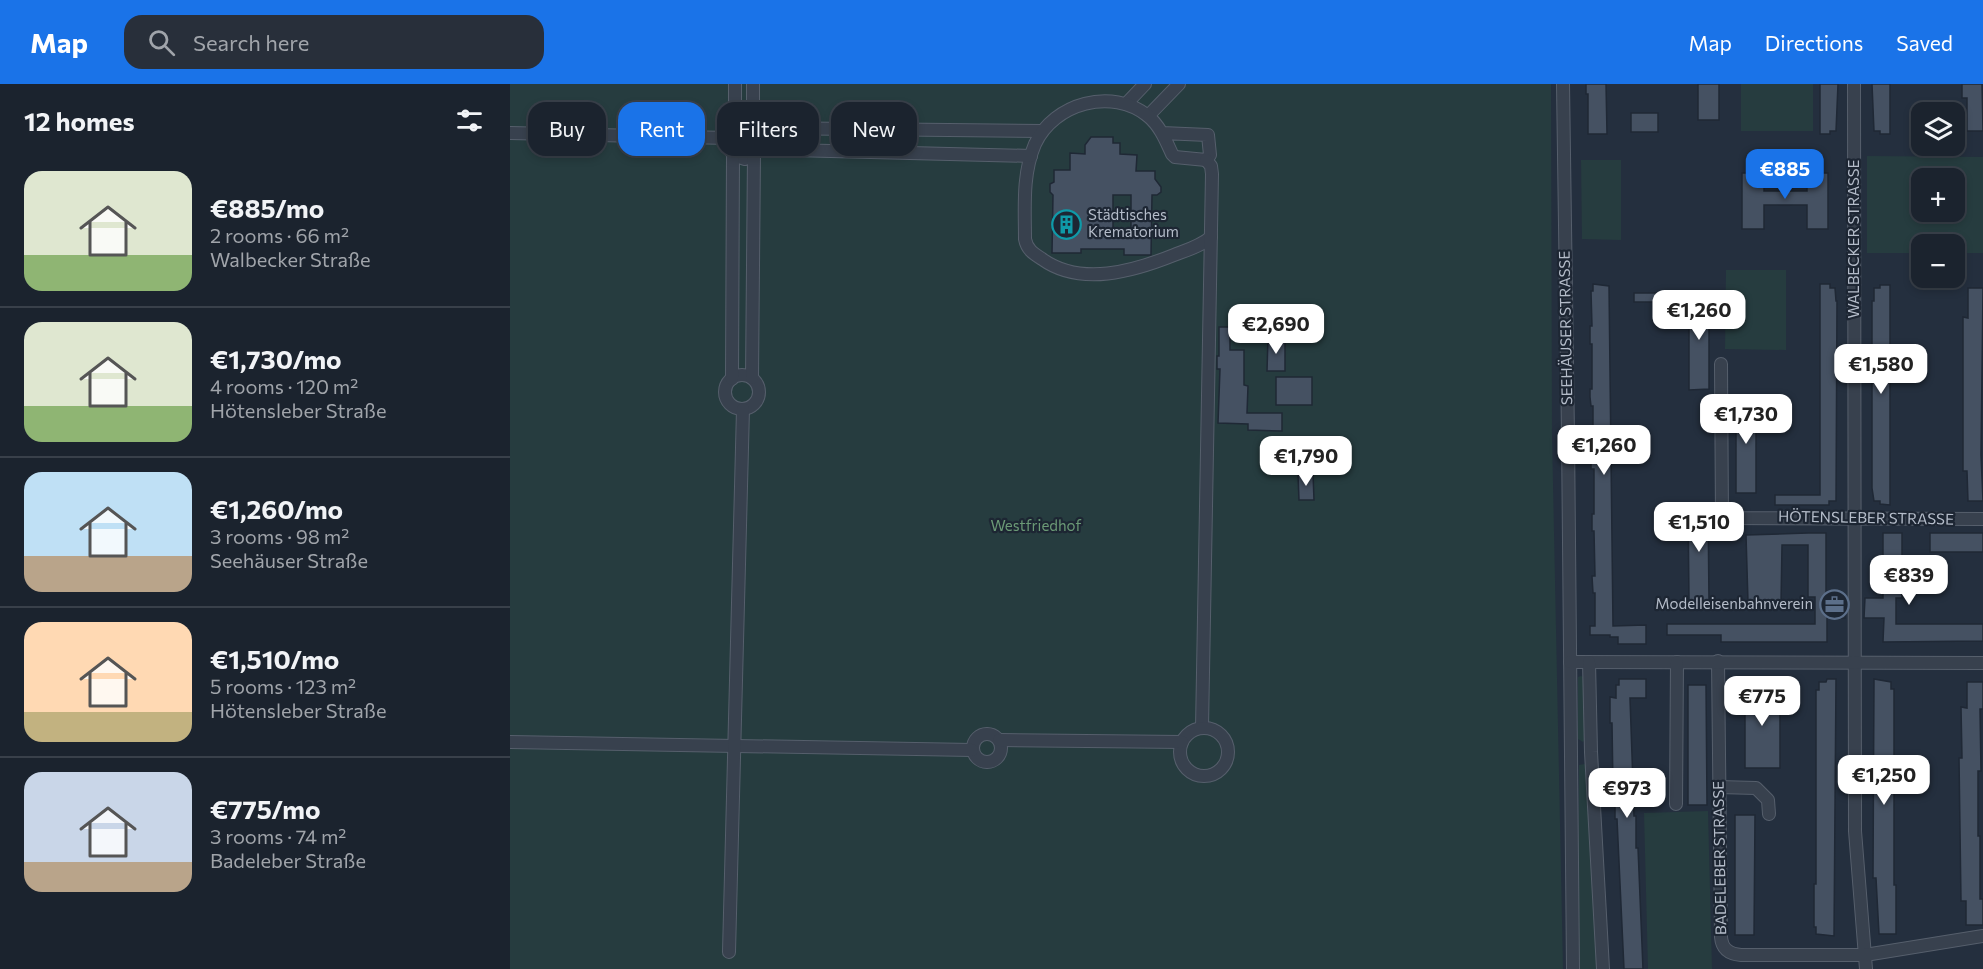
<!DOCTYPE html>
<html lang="en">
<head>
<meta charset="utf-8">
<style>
  body { margin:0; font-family:Commissioner,sans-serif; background:#282f3a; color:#f1f3f6; height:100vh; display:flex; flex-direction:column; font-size:22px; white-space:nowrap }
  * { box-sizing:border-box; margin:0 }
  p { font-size:20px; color:#a0a4aa }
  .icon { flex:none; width:33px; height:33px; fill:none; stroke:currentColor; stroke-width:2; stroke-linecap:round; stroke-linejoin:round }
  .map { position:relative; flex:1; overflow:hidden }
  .panel { display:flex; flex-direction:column; background:#1b232e; width:510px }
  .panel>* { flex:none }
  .guide { position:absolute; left:18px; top:18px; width:570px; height:54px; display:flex; gap:12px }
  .buttons { position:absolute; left:1401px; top:18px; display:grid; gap:12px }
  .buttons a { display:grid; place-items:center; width:54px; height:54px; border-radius:12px; background:#1b232e; box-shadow:0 3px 9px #0003,0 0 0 2px #39404a; font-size:30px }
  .price { position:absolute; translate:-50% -51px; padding:0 14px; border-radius:12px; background:#fff; color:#222; font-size:20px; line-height:39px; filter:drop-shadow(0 2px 3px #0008) }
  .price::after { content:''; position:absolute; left:50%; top:36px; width:18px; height:14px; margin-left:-9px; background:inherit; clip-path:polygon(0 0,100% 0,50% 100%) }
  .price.active { background:#1a73e8; color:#fff }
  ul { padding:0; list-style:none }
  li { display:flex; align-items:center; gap:18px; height:150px; padding:0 24px }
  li+li { border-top:2px solid #39404a }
  li span { display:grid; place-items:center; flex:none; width:168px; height:120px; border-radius:18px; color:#555 }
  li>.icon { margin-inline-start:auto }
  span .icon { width:72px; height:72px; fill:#fffc; stroke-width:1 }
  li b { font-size:26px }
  h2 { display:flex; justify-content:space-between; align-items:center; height:72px; padding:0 24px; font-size:26px }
  .tag { padding:0 21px; border-radius:18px; background:#1b232e; box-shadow:0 3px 9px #0003,0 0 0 2px #39404a; font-size:21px; line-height:54px }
  .tag.active { background:#1a73e8; color:#fff }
  header { display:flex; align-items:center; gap:36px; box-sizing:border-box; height:84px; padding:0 30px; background:#1a73e8; color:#fff }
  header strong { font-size:28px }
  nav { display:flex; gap:33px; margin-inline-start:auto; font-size:21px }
  .search { width:420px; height:54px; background:#282f3a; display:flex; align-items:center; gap:15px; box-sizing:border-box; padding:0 21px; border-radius:18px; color:#a0a4aa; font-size:22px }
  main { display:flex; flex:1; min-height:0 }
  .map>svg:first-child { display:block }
</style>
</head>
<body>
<header>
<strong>Map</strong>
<div class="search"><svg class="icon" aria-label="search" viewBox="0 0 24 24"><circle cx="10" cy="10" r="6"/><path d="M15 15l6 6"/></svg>Search here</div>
<nav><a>Map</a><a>Directions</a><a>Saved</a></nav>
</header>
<main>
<section class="panel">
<h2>12 homes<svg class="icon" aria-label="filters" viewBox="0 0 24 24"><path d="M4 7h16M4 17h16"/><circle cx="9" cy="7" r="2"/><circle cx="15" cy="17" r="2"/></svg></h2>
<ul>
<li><span style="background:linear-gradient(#dfe7d0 70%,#8fb573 0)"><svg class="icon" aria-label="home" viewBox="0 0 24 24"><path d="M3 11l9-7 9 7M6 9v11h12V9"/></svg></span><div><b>€885/mo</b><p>2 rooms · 66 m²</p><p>Walbecker Straße</p></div></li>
<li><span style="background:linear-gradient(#dfe7d0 70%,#8fb573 0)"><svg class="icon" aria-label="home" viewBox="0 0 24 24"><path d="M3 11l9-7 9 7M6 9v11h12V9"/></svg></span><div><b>€1,730/mo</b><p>4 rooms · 120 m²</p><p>Hötensleber Straße</p></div></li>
<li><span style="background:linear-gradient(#bfe0f5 70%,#b9a48a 0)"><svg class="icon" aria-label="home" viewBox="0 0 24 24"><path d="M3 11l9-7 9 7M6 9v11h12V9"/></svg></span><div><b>€1,260/mo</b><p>3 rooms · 98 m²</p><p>Seehäuser Straße</p></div></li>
<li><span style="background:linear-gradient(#ffd9b3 75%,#c2b280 0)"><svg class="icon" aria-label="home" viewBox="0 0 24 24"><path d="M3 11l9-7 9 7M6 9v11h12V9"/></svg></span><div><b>€1,510/mo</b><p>5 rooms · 123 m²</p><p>Hötensleber Straße</p></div></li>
<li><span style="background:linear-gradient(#c9d6e8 75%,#b9a48a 0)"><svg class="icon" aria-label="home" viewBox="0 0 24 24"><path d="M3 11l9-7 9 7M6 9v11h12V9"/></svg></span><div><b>€775/mo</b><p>3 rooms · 74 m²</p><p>Badeleber Straße</p></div></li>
</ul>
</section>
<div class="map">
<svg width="1473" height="885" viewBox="0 0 1473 885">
  <rect width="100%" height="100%" fill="#242f3e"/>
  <g fill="#263c3f" fill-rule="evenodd">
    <polygon points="0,0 1041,0 1042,351 1053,885 0,885"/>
    <rect x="1231" y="0" width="72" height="47"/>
    <path d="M1357,72L1473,73V169H1445L1444,160H1412L1411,169H1357ZM1412,94H1444V128H1412Z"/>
    <polygon points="1071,76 1111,76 1111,156 1072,155"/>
    <polygon points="1216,186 1276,186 1276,266 1215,265"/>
    <polygon points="1071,592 1074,593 1075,655 1073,658 1068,655 1068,593"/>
    <polygon points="1075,680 1077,683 1089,885 1068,885 1069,681"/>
    <polygon points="1198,727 1202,885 1138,885 1134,729"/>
  </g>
  <g fill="#455162" stroke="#1f2835" stroke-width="1.5" fill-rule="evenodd">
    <polygon points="1076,0 1096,0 1097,50 1078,50 1078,10 1076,10"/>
    <rect x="1188" y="0" width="21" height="36"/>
    <polygon points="1310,0 1328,0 1326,47 1320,47 1320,50 1310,50"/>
    <polygon points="1362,0 1380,0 1380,50 1370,50 1370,47 1364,47"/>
    <polygon points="1452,0 1472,0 1473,47 1457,47 1457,14 1452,14"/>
    <rect x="1121" y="29" width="27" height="19"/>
    <path d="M581,53H603V59H610V70L627,71L626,87H645V95L651,103V108L647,111H642L641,171H614V165H571V169H542L543,111L540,108V100L544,98V86H560V69L575,70V61ZM603,111H621V152H603Z"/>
    <polygon points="1232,89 1254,89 1254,107 1297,107 1297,89 1318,89 1318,145 1297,145 1297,121 1254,121 1254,145 1232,145"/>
    <polygon points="1083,200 1099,202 1103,542 1136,541 1136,560 1108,560 1108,553 1100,553 1100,551 1080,551 1080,542 1085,542 1085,509 1083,509 1082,492 1085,492 1084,447 1082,447 1082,430 1084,430 1084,385 1081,385 1081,368 1083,368 1083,322 1081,322 1080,313 1080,305 1082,305 1082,260 1080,260 1080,242 1082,242 1081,207 1083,207"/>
    <polygon points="1310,200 1320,200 1320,204 1325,204 1326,217 1327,217 1326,417 1319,417 1319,421 1265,421 1265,411 1310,411"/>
    <polygon points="1370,201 1380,201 1380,421 1370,420 1370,417 1364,417 1362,404 1362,217 1364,217 1364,204 1370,204"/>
    <polygon points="1458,204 1473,204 1471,371 1473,417 1458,417 1457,387 1453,387 1453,233 1458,234"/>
    <polygon points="1179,208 1199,208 1199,305 1179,306"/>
    <rect x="1124" y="209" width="22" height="9"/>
    <polygon points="709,243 720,243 720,266 734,266 734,301 738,302 737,329 772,329 772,347 738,346 738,340 708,339 710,285 707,285 707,272 709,272"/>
    <polygon points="758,254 775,254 775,287 757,287"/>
    <rect x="766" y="293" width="36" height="28"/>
    <rect x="1226" y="313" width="20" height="96"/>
    <polygon points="780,370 780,383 759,384 758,372"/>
    <polygon points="803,390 804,416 789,416 788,391"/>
    <polygon points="1178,421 1198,421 1199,517 1179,517"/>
    <polygon points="1298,449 1316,449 1316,513 1335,513 1335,534 1317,534 1317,558 1211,558 1211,551 1157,551 1157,540 1305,540 1305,513 1298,513 1298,461 1272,461 1271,519 1238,518 1236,451"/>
    <polygon points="1373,449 1392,449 1392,514 1386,514 1386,540 1473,540 1473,557 1373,558 1374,534 1354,534 1355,514 1373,514"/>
    <rect x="1420" y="449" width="53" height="19"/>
    <polygon points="1109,595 1136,595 1136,614 1120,614 1123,700 1124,732 1126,732 1126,764 1128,764 1133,885 1114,885 1107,735 1105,735 1105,703 1103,703 1102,639 1100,639 1100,613 1106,614 1106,601 1109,601"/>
    <polygon points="1317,595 1326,595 1324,852 1306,850 1306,843 1304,843 1304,800 1306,800 1306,606 1309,606 1309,598 1316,598"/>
    <polygon points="1364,595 1381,598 1381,605 1384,605 1384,801 1386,801 1386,850 1369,850 1366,794 1363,794"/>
    <polygon points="1457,598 1473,598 1473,625 1470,625 1471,687 1468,687 1468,752 1470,752 1470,815 1473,815 1473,841 1456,841 1456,817 1451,817 1449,674 1452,674 1451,623 1457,624"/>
    <polygon points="1178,601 1196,601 1197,721 1178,721"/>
    <rect x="1235" y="602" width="35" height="82"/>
    <polygon points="1225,731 1245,731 1244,851 1225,851"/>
  </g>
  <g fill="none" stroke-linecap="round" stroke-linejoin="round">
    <defs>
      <g id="minor">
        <polyline points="1053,0 1058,351 1063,885"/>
        <polyline points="1344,0 1345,747 1356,885"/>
        <polyline points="616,20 635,0"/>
        <polyline points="638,32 669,0"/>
        <path d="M230,35C241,35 244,39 249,48C250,61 247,70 235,75L223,71C216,59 216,42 230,35Z"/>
        <polyline points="225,38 225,0"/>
        <polyline points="243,38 243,0"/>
        <polyline points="247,44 532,47"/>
        <polyline points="0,49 218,54"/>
        <path d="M652,49L698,51L700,71L696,76L665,73L662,70C656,57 650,42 638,32C602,3 544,19 525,60C512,90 515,124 515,155C517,166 524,170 532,175C571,203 624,187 664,171C677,166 691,162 701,153"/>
        <polyline points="247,65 521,72"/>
        <polyline points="1211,280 1212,434 1473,435"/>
        <circle cx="232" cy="308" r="17"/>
        <polyline points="242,294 244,70"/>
        <polyline points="222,295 223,71"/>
        <path d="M1208,577L1211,853C1212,865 1219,870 1231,871H1355L1473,852"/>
        <polyline points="1060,578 1473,579"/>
        <polyline points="1079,578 1081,668 1093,885"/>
        <polyline points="692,644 702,90 701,82 696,76"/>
        <circle cx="694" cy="668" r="24"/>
        <circle cx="477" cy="664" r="14"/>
        <polyline points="489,656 672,658"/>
        <polyline points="0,658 462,666"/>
        <polyline points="1209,703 1246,704 1258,716 1259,730"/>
        <polyline points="1166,720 1167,578"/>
        <polyline points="219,868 233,325"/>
      </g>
    </defs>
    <use href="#minor" stroke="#565f6c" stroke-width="14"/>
    <use href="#minor" stroke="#38414e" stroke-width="12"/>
  </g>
  <defs>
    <symbol id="building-ring" viewBox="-11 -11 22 22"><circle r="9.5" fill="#1d2633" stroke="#0f9aa8" stroke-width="1.5"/><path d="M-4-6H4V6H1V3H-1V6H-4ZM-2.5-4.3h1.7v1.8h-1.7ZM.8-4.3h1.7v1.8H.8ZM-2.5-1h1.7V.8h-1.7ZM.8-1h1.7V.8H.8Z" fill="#0f9aa8"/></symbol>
    <symbol id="office-ring" viewBox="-11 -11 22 22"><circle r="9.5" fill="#1d2633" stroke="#5c6f8a" stroke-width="1.5"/><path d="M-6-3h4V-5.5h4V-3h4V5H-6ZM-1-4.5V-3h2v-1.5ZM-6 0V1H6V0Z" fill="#5c6f8a"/></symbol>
  </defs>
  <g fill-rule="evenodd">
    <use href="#building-ring" x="540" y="124" width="33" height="33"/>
    <use href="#office-ring" x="1308" y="504" width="33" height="33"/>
  </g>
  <g text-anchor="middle" stroke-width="4.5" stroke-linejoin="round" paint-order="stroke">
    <g font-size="15" fill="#b4bcc9" stroke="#1d2633" text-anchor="start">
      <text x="578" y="136">Städtisches<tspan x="578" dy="17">Krematorium</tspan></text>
      <text x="1303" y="525" text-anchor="end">Modelleisenbahnverein</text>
    </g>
    <g font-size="15" fill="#b4bcc9" stroke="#1d2633">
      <text transform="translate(1344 155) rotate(-90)" y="5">WALBECKER STRASSE</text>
      <text transform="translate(1056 244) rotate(-91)" y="5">SEEHÄUSER STRASSE</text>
      <text transform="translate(1356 434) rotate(1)" y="5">HÖTENSLEBER STRASSE</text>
      <text transform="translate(1210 774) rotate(-91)" y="5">BADELEBER STRASSE</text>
    </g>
    <g font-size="15" fill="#6b9a76" stroke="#1d2633">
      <text x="526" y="447">Westfriedhof</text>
    </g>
  </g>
</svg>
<div class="buttons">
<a><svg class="icon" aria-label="layers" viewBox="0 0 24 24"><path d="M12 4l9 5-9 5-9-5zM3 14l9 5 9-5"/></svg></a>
<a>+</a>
<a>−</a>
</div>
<b class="price active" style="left:1275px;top:116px">€885</b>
<b class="price" style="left:1189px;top:257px">€1,260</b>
<b class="price" style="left:766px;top:271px">€2,690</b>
<b class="price" style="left:1371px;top:311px">€1,580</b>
<b class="price" style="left:1236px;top:361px">€1,730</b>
<b class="price" style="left:1094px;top:392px">€1,260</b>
<b class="price" style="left:796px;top:403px">€1,790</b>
<b class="price" style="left:1189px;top:469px">€1,510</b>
<b class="price" style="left:1399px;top:522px">€839</b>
<b class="price" style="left:1252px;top:643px">€775</b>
<b class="price" style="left:1374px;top:722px">€1,250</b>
<b class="price" style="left:1117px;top:735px">€973</b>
<div class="guide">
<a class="tag">Buy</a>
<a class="tag active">Rent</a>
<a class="tag">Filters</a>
<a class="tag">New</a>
</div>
</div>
</main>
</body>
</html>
